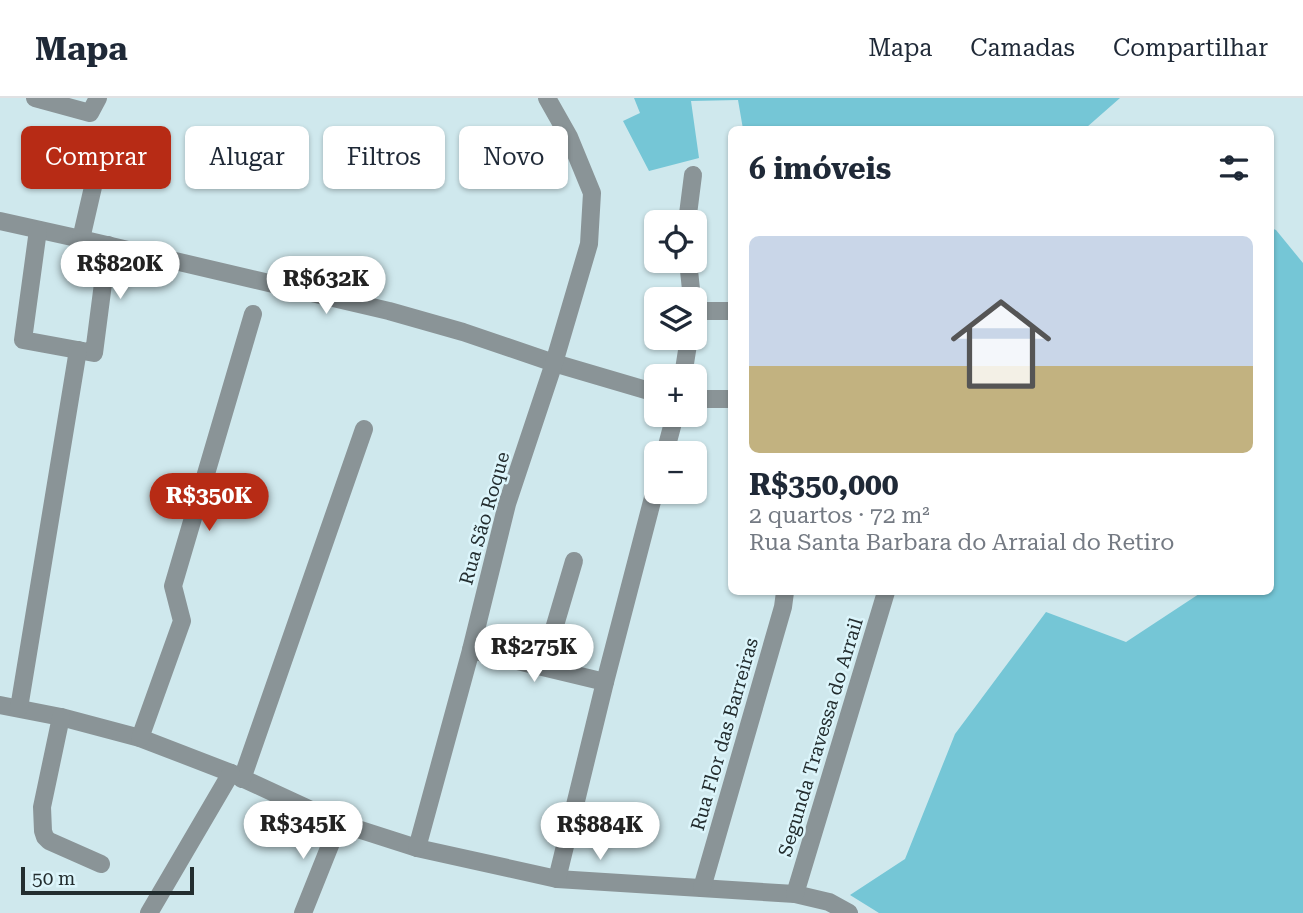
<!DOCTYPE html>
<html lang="pt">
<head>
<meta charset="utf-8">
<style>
  body { margin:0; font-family:"Roboto Serif",serif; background:#f2f2f3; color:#1f2937; height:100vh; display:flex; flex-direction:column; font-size:26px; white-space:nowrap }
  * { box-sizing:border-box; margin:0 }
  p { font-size:23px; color:#747a83 }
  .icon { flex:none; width:38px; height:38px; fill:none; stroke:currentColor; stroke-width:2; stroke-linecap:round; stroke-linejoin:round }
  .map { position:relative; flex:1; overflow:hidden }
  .details { position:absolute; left:728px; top:28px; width:546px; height:469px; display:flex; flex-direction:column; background:#fff; border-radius:10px; box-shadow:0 2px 5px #0004 }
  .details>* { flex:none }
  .top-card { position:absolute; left:21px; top:28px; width:602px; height:63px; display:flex; gap:14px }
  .controls { position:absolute; left:644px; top:112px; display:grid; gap:14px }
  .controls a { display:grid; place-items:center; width:63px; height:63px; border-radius:10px; background:#fff; box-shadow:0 2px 5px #0004; font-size:35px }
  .scale { position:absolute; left:21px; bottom:18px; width:173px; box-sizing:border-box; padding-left:7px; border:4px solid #232d2f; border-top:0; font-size:19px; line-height:24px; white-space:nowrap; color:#232d2f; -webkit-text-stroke:5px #dcf5fb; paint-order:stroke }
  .price { position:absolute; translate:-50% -60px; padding:0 16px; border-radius:24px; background:#fff; color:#222; font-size:23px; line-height:46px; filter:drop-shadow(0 2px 4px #0008) }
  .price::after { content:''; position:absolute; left:50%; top:42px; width:21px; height:16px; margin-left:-10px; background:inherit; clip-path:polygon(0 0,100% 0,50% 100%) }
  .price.current { background:#b72b15; color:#fff }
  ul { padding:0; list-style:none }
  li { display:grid; align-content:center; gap:14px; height:371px; padding:0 21px }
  li span { display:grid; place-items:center; height:217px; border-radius:10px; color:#555 }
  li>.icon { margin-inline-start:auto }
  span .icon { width:126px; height:126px; fill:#fffc; stroke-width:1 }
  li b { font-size:30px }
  h2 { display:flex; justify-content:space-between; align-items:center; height:84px; padding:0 21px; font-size:30px }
  .chip { padding:0 24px; border-radius:10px; background:#fff; box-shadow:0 2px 5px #0004; font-size:24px; line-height:63px }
  .chip.current { background:#b72b15; color:#fff }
  header { display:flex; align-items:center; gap:42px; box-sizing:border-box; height:98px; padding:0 35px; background:#fff; border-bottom:2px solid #e0e1e3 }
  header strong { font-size:33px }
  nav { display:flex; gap:38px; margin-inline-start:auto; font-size:24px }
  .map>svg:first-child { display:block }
</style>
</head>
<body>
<header>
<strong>Mapa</strong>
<nav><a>Mapa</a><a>Camadas</a><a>Compartilhar</a></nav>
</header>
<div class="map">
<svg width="1303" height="815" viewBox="0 0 1303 815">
  <rect width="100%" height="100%" fill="#cfe8ed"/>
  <g fill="#75c6d6">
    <polygon points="634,0 1120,0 1087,29 1087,32 743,31 738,2 691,3 699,60 649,73 623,23 640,15"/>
    <polygon points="1271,130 1276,132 1303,165 1303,815 879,815 850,797 905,761 955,636 1046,514 1126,544 1202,494 1270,494"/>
  </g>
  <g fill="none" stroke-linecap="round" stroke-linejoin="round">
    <g stroke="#8a9497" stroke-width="18">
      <polyline points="35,0 90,15 98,0"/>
      <polyline points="0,123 81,141 389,213 463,234 554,265 656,295"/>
      <polyline points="687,124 693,77"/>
      <polyline points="38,132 23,242 94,255 108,147"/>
      <polyline points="81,141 99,63"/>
      <polyline points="688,163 692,201"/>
      <polyline points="695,213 732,213"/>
      <polyline points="683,278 689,240"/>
      <polyline points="695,301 732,301"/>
      <polyline points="665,355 675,317"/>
      <polyline points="471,552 605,584"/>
      <polyline points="543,568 574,463"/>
      <polyline points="0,607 61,619 140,640 231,675 339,725 417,750 557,781 795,796 829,804 849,815"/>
      <polyline points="19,610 78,252"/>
      <polyline points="61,619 42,709 43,733 45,739 49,743 101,766"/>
      <polyline points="140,640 182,523 173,488 253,216"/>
      <polyline points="242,681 364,331"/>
      <polyline points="417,750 471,552 507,406 554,265 589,146 592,95 569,39 547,0"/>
      <polyline points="557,781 605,584 656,388"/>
      <polyline points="702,790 783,509 785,494"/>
      <polyline points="795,796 886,494"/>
      <polyline points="149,815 231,675"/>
      <polyline points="303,815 339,725"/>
    </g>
  </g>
  <g text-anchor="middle" stroke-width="5" stroke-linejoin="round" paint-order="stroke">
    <g font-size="19" fill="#232d2f" stroke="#dcf5fb">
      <text transform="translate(484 420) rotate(-74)" y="7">Rua São Roque</text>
      <text transform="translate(724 636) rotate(-74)" y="7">Rua Flor das Barreiras</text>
      <text transform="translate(820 639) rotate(-73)" y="7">Segunda Travessa do Arrail</text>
    </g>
  </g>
</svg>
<div class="controls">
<a><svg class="icon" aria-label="locate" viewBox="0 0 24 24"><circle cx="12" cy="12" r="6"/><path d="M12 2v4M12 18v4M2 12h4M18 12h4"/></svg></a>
<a><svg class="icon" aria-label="layers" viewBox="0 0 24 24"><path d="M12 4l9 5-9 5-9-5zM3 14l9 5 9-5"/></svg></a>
<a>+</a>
<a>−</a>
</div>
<div class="scale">50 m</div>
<b class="price" style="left:120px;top:203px">R$820K</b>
<b class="price" style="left:326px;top:218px">R$632K</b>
<b class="price current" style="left:209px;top:435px">R$350K</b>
<b class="price" style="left:534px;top:586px">R$275K</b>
<b class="price" style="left:303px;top:763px">R$345K</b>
<b class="price" style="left:600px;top:764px">R$884K</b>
<div class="top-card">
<a class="chip current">Comprar</a>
<a class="chip">Alugar</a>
<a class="chip">Filtros</a>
<a class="chip">Novo</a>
</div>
<section class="details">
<h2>6 imóveis<svg class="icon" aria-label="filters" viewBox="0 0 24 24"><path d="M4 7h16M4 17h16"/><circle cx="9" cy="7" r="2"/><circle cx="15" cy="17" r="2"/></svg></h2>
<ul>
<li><span style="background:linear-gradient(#c9d6e8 60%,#c2b280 0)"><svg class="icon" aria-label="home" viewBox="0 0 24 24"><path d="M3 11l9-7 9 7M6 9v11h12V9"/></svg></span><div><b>R$350,000</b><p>2 quartos · 72 m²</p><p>Rua Santa Barbara do Arraial do Retiro</p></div></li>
</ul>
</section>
</div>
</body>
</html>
